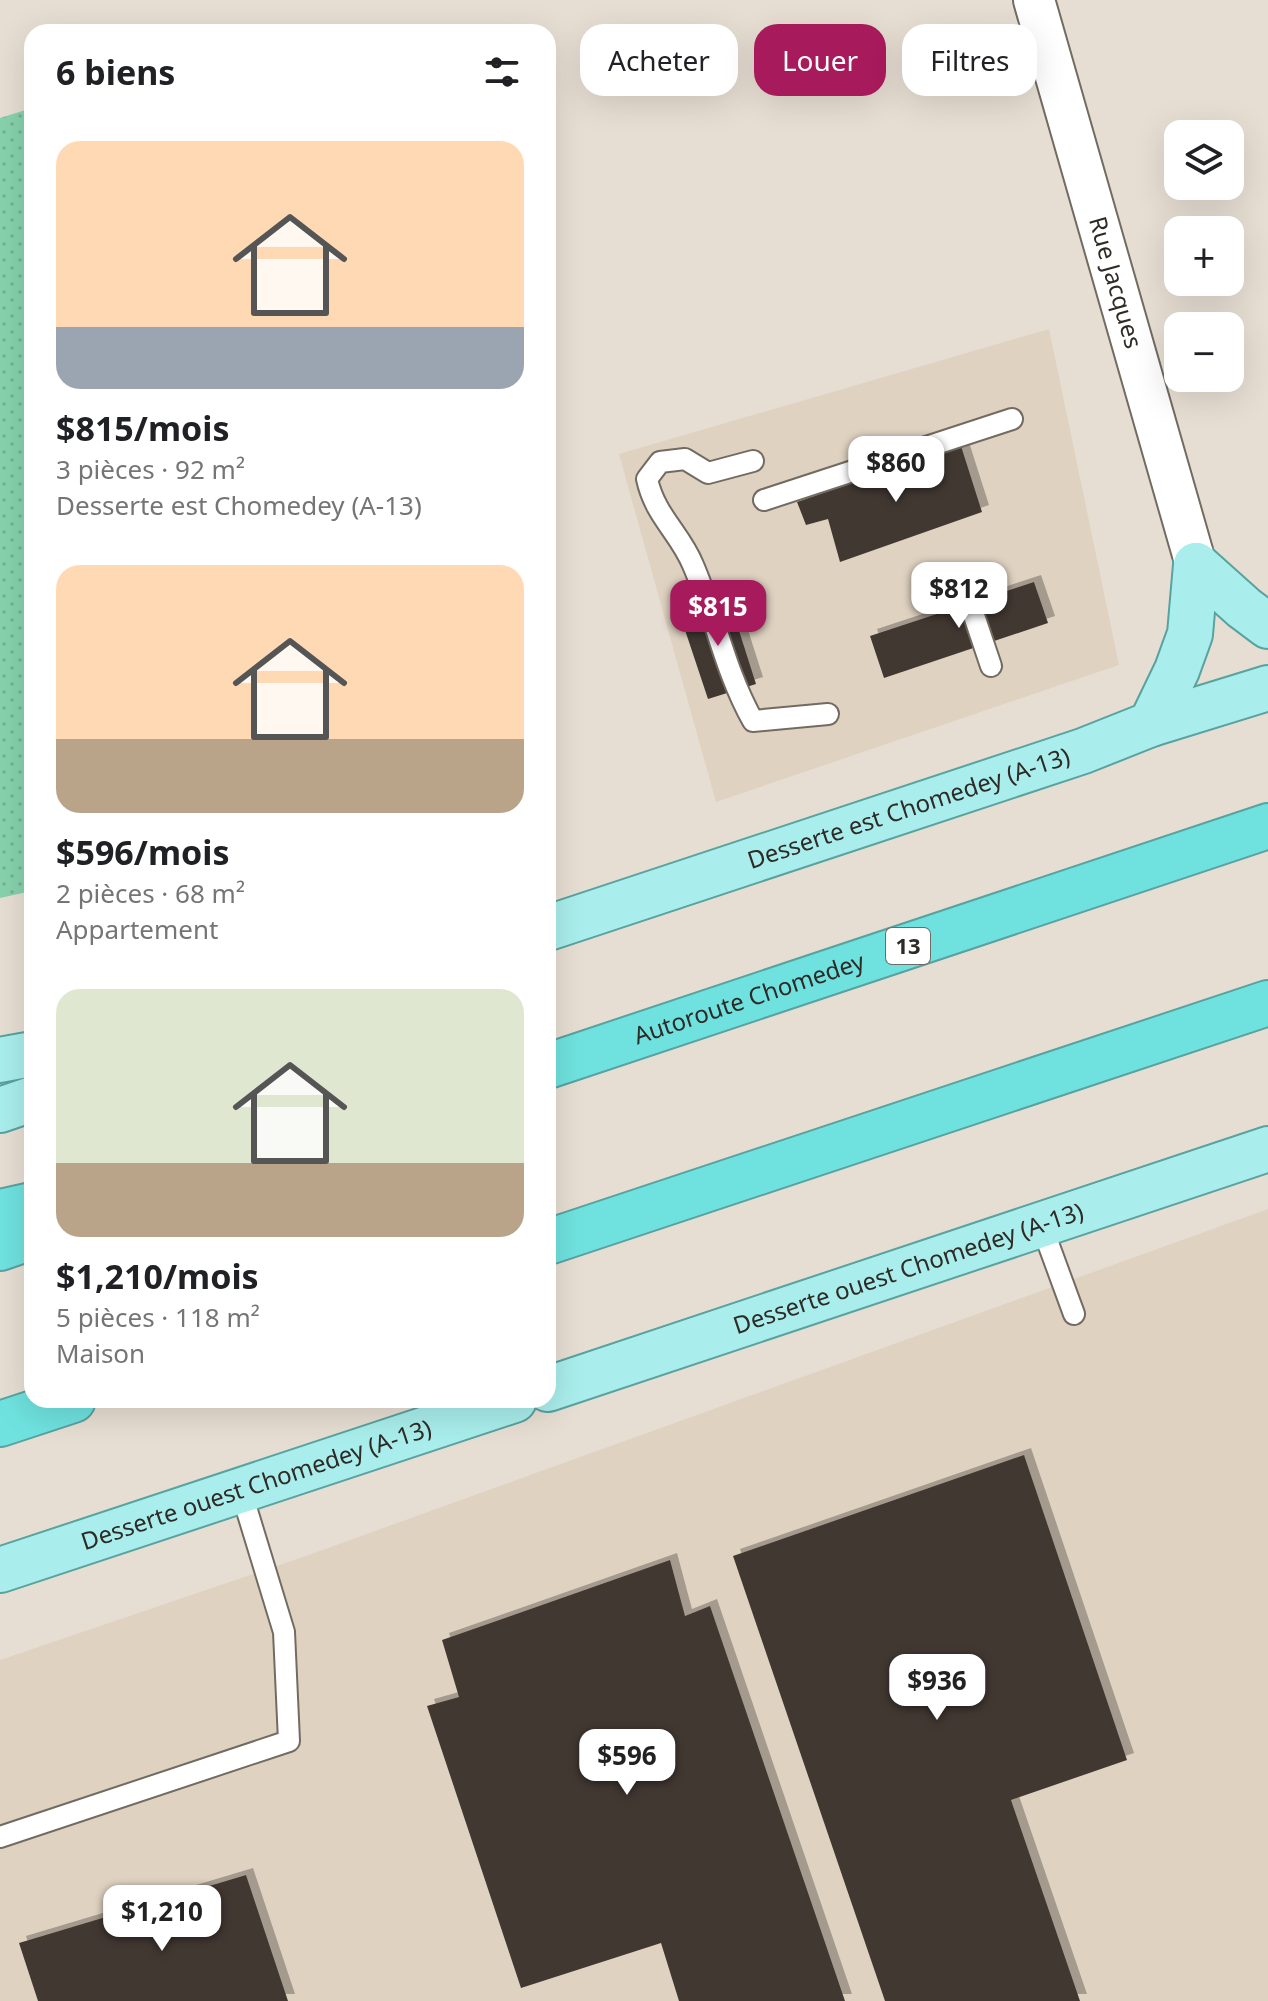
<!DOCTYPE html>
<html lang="fr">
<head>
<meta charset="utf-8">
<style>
  body { margin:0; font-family:"Noto Sans",sans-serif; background:#f6f6f6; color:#202124; height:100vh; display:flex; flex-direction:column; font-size:30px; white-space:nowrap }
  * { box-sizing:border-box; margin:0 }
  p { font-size:26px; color:#757577 }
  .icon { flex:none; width:44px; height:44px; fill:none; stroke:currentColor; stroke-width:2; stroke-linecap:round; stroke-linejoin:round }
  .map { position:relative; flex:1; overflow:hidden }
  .drawer { position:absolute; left:24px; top:24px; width:532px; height:1384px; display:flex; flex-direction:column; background:#fff; border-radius:24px; box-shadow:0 8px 32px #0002 }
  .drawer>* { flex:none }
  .banner { position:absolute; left:580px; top:24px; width:568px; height:72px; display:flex; gap:16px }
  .buttons { position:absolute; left:1164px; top:120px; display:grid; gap:16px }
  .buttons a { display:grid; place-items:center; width:80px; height:80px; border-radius:16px; background:#fff; box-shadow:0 8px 32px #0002; font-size:40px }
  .price { position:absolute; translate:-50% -68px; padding:0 18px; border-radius:16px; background:#fff; color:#222; font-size:26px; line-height:52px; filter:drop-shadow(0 2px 4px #0008) }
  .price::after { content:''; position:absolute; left:50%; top:48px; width:24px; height:18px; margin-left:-12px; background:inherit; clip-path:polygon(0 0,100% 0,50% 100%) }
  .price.current { background:#a71a5b; color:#fff }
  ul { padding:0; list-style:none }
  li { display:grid; align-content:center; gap:16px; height:424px; padding:0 32px }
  li span { display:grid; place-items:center; height:248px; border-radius:24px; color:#555 }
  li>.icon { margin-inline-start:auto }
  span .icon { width:144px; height:144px; fill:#fffc; stroke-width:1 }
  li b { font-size:34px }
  h2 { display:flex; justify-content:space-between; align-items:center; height:96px; padding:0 32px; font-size:34px }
  .tag { padding:0 28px; border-radius:24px; background:#fff; box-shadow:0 8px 32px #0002; font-size:28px; line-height:72px }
  .tag.current { background:#a71a5b; color:#fff }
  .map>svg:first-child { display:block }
</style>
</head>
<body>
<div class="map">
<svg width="1268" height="2001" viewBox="0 0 1268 2001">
  <defs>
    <pattern id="grass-dots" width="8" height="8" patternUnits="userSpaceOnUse" patternTransform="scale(2)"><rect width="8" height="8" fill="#87d2ad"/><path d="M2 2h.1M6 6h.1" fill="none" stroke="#75b495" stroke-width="1.8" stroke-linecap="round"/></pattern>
    <filter id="shadow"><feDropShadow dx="7" dy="-7" stdDeviation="0" flood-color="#0004"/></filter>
  </defs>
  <rect width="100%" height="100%" fill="#e7ded3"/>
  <g fill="#dfd2c1">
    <polygon points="1049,329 1119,665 716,802 619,454"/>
    <polygon points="1268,1209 1268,2001 0,2001 0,1660 303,1557"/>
  </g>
  <polygon fill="url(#grass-dots)" points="32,108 32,891 0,898 0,118"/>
  <g fill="#433932" filter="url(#shadow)">
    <polygon points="961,446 982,512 840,562 828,519 806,525 797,502"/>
    <polygon points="1034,582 1048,623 884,678 870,636"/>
    <polygon points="728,596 756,684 708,699 679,612"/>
    <polygon points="1024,1455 1127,1760 1011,1800 1080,2001 885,2001 733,1556"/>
    <polygon points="670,1560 685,1616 710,1606 845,2001 679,2001 661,1943 521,1988 427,1706 459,1697 442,1640"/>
    <polygon points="246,1875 288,2001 38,2001 19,1943"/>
  </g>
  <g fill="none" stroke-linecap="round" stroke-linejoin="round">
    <defs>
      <g id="lane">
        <path d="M753,461L708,473L685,459L660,462L647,479C655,516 680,533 693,565C716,618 724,669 753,721L828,714"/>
        <polyline points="764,500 1012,419"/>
        <polyline points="961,577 991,666"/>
        <polyline points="1041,1224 1074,1314"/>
        <polyline points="0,1837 289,1741 284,1632 241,1491"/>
      </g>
      <g id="street">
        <path id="s1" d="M1034,0L1196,565"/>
      </g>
      <g id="primary">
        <polyline points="1196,565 1244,608 1268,626"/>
        <polyline points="1151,724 1177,670 1190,634 1196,565"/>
        <path id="s2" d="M548,928L1083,751L1151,724L1268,688"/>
        <polyline points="0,1060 32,1054"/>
        <polyline points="0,1110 32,1099"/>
        <path id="s3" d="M548,1389L1268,1149"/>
        <path id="s4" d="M0,1570L514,1400"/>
      </g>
      <g id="highway">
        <path id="s5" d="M548,1066L1268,826"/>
        <polyline points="0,1212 32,1205"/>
        <polyline points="548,1242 1268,1003"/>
        <polyline points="0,1248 32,1237"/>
        <polyline points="0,1424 73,1400"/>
      </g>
    </defs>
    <use href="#lane" stroke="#726b61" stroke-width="24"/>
    <use href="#street" stroke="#726b61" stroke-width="44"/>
    <use href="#primary" stroke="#58a29f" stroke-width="48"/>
    <use href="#highway" stroke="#58a29f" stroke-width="48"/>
    <use href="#lane" stroke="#fff" stroke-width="20"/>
    <use href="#street" stroke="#fff" stroke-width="40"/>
    <use href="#primary" stroke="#a9eeec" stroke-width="44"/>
    <use href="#highway" stroke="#6fe2df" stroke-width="44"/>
  </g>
  <g text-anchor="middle" stroke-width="8" stroke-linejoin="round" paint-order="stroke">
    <rect fill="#fff" stroke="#6d6b68" stroke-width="2" x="886" y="928" width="44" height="36" rx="6"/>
    <g font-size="22" font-weight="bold" fill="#2e2b27">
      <text x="908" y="954">13</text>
    </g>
    <g font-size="24" fill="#2e2b27" stroke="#fff">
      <text dy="8" stroke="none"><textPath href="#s1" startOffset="294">Rue Jacques</textPath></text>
      <text dy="8" stroke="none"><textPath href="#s2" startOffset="380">Desserte est Chomedey (A-13)</textPath></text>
      <text dy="8" stroke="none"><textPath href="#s5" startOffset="212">Autoroute Chomedey</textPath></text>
      <text dy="8" stroke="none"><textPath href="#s3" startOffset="380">Desserte ouest Chomedey (A-13)</textPath></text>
      <text dy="8" stroke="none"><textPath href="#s4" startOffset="270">Desserte ouest Chomedey (A-13)</textPath></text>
    </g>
  </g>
</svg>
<div class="buttons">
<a><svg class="icon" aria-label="layers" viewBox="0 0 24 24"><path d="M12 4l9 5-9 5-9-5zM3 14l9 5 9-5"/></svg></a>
<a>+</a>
<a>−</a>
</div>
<b class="price" style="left:896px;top:504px">$860</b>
<b class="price" style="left:959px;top:630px">$812</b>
<b class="price current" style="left:718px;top:648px">$815</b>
<b class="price" style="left:937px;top:1722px">$936</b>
<b class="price" style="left:627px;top:1797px">$596</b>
<b class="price" style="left:162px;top:1953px">$1,210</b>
<div class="banner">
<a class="tag">Acheter</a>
<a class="tag current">Louer</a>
<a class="tag">Filtres</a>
</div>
<section class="drawer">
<h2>6 biens<svg class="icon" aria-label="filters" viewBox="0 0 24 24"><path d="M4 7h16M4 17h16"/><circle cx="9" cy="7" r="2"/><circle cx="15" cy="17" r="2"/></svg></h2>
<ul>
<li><span style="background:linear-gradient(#ffd9b3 75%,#9aa5b1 0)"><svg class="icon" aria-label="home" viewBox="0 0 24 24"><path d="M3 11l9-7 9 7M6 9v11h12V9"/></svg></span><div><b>$815/mois</b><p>3 pièces · 92 m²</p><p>Desserte est Chomedey (A-13)</p></div></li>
<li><span style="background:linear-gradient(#ffd9b3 70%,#b9a48a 0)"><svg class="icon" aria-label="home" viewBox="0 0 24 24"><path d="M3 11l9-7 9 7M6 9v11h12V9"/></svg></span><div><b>$596/mois</b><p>2 pièces · 68 m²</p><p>Appartement</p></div></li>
<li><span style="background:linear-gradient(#dfe7d0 70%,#b9a48a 0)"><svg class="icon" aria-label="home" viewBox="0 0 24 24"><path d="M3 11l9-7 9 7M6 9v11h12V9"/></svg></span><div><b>$1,210/mois</b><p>5 pièces · 118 m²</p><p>Maison</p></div></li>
</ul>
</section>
</div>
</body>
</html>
